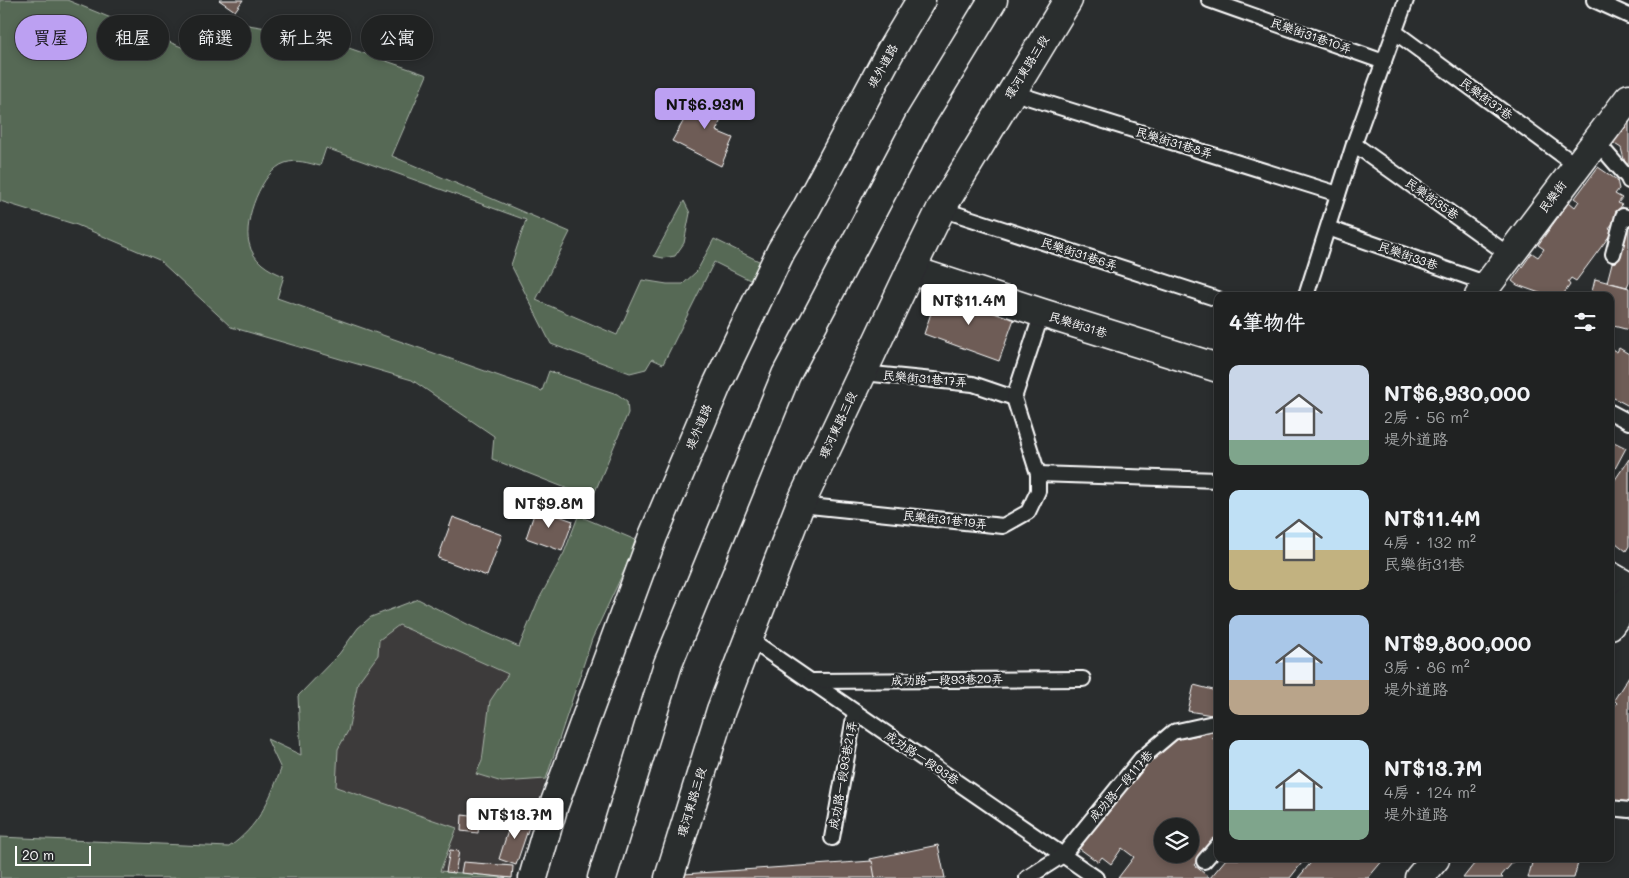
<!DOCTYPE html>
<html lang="zh-TW">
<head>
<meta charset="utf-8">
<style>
  body { margin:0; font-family:Mali,"LXGW WenKai TC",sans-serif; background:#2d2f2f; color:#f1f3f6; height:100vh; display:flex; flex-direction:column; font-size:19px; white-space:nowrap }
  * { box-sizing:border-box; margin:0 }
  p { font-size:16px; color:#a2a4a5 }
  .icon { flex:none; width:28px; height:28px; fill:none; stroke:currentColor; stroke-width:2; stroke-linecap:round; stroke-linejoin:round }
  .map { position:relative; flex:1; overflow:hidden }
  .side { position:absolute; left:1214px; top:292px; width:400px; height:570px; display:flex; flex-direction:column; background:#202222; border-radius:10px; box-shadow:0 2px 8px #0003,0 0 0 1px #3d3f40 }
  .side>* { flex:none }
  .top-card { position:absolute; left:15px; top:15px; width:475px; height:45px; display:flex; gap:10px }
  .controls { position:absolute; left:1154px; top:818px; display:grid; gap:10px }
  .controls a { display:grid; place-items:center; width:45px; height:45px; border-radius:50%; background:#202222; box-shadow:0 2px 8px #0003,0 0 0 1px #3d3f40; font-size:25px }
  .scale { position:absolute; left:15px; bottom:12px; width:76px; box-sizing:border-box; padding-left:5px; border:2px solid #fff; border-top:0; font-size:14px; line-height:18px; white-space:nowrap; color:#fff; -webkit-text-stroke:4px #2a2d2e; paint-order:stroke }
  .price { position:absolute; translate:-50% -42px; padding:0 11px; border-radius:5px; background:#fff; color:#222; font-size:16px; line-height:32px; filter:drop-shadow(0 1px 2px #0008) }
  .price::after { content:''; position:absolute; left:50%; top:30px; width:15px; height:11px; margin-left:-8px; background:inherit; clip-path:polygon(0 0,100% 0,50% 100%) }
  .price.active { background:#bca0f2; color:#111 }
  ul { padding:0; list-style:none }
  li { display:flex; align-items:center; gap:15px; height:125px; padding:0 15px }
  li span { display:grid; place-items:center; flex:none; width:140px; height:100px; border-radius:10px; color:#555 }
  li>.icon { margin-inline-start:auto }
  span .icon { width:60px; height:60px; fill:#fffc; stroke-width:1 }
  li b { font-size:21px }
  h2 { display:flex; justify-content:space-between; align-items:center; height:60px; padding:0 15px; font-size:21px }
  .pill { padding:0 18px; border-radius:22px; background:#202222; box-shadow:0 2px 8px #0003,0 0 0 1px #3d3f40; font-size:18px; line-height:45px }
  .pill.active { background:#bca0f2; color:#111 }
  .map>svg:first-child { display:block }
</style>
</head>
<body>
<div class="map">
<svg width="1629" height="878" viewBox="0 0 1629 878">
  <rect width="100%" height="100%" fill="#2a2d2e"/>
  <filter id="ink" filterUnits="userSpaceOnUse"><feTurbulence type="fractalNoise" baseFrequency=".02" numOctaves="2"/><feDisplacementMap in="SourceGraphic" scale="10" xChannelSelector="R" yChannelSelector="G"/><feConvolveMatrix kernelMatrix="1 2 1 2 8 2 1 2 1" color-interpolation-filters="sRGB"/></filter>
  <g filter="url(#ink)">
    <polygon fill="#3e3b3a" points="399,625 508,674 490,701 482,761 502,782 546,779 512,878 440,871 457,828 336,787 338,749 348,731 358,682 378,655 378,640"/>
    <g fill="#566954" stroke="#aab4aa">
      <path d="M0,0H67L184,48L198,17L311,35L427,75L392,156L570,232L536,300L617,335L642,280L667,284H683L697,271L714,239L765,264L756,283L714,262L663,364L652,359L646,369L630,373L551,344L511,265L526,220L326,148L320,166C308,163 297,159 285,163C262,170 243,221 249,243C253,261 268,270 284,276L277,298L542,391L549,371L617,394L627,401L628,413L584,518L638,541L592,639L546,779L502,782L476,774L482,761L490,701L508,674L399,625L379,640L378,655L358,682L348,731L338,749L336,787L457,828L440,871L512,878H0V837L229,847C258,827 269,801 281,769L267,739L301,755L298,696L339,654L358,628L371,617L418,599L471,626L519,647L538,601L564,553L586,496L492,459L494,436L412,380L231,327L159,260L77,225L0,201Z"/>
      <polygon points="684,201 690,213 684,243 675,256 663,258 654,256"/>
    </g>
    <g fill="#6e5c56" stroke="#fff" fill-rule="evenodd">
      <polygon points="219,0 243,0 235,11"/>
      <polygon points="700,92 727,106 716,131 733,138 721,166 672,141"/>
      <polygon points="1629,120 1629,165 1625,163 1621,148 1613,143"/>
      <polygon points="1598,167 1617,180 1619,189 1615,194 1622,198 1618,203 1622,205 1615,215 1617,218 1609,228 1613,231 1576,281 1571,278 1568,282 1570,285 1562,296 1548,296 1517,285 1512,281 1532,253 1538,257 1544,249 1538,245 1569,202 1575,207 1579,201 1575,198"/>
      <polygon points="1626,224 1629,225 1629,282 1627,287 1607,282 1613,259 1617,260"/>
      <polygon points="1595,279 1629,288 1629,330 1610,325 1610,296 1591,296"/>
      <polygon points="938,292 1014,319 999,361 924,334"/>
      <polygon points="1610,348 1617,352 1619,348 1629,354 1629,406 1610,396"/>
      <polygon points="1610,440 1626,448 1610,478"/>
      <polygon points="1629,459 1629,546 1626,551 1616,543 1613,548 1610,546 1610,487"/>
      <polygon points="536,508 573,521 562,551 526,538"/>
      <polygon points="453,517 502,535 487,576 438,558"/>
      <polygon points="1629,676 1629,802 1610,800 1610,712 1617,703 1614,700"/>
      <polygon points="1194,685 1217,691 1218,716 1188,711"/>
      <path d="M1218,731L1212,738L1218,742V836L1194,865L1210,878H1118L1134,857L1122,848L1111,864L1102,857L1098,862L1069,841L1144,746ZM1162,826H1190V854H1162Z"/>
      <polygon points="462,815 480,817 478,833 461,831"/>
      <polygon points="513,815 531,821 516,865 499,859"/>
      <polygon points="938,845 945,878 874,878 870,859"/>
      <polygon points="450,850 459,851 455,873 446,872"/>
      <polygon points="1226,859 1305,859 1290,878 1210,878"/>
      <polygon points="1314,859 1384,859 1368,878 1298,878"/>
      <polygon points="1478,859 1512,859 1511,860 1513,862 1501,876 1503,878 1463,878"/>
      <polygon points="1533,859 1579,859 1574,878 1528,878"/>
      <polygon points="872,861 875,878 682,878 684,874"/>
      <polygon points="463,862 513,866 512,878 461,873"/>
    </g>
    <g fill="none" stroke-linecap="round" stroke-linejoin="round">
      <defs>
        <g id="service">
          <polyline points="1209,0 1384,62"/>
          <polyline points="1594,0 1629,16"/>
          <polyline points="1395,32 1577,166"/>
          <polyline points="1011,92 1338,194"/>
          <polyline points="1596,141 1628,178 1629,181"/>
          <polyline points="1354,144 1509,255"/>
          <polyline points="941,209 1218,299"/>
          <polyline points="1328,228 1488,284"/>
          <polyline points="1613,254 1623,216 1629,218"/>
          <polyline points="1306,296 1354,144 1406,0"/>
          <polyline points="863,373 973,384 1014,398"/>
          <polyline points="1610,412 1629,422"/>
          <polyline points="1038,474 1218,480"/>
          <polyline points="800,505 1003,526 1028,512 1038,491 1038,474 1014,398 1042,313"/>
          <polyline points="748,638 1096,878"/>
          <polyline points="811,681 1083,679"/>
          <polyline points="1610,808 1629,810"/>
          <polyline points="832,838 855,712"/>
          <polyline points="1204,861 1218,845"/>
          <polyline points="1027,878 1063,855 1141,759 1173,732 1218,722"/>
        </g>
        <g id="minor">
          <polyline points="911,270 1042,313 1218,368"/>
          <polyline points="1479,296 1629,98"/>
          <polyline points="1610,576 1629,587"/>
          <polyline points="533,878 554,805 653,536 717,385 781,251 805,211 890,52 921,0"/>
        </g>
        <g id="tertiary">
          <polyline points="1610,625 1629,599"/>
          <polyline points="602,878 668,664 786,375 920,120 993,0"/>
          <polyline points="669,878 721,710 800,505 911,270 941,209 1068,0"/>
          <polyline points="1419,878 1435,859"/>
        </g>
      </defs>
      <use href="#service" stroke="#fff" stroke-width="18"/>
      <use href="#minor" stroke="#fff" stroke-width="31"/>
      <use href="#tertiary" stroke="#fff" stroke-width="31"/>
      <use href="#service" stroke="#2a2d2e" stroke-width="14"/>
      <use href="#minor" stroke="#2a2d2e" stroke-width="28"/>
      <use href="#tertiary" stroke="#2a2d2e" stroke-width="28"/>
    </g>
  </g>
  <g text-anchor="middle" stroke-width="4.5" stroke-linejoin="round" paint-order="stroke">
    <g font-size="12" fill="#fff" stroke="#2a2d2e">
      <text transform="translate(1311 36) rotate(19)" y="4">民樂街31巷10弄</text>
      <text transform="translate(883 66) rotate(-61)" y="4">堤外道路</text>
      <text transform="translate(1027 67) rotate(-58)" y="4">環河東路三段</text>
      <text transform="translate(1486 99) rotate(36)" y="4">民樂街37巷</text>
      <text transform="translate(1174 143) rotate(17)" y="4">民樂街31巷8弄</text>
      <text transform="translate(1553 197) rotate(-53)" y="4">民樂街</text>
      <text transform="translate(1432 199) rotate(35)" y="4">民樂街35巷</text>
      <text transform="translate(1079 254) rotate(18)" y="4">民樂街31巷6弄</text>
      <text transform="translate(1408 256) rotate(19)" y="4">民樂街33巷</text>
      <text transform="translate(1078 325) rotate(17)" y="4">民樂街31巷</text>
      <text transform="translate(925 379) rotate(5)" y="4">民樂街31巷17弄</text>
      <text transform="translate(838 425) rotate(-65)" y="4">環河東路三段</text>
      <text transform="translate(699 427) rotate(-67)" y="4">堤外道路</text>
      <text transform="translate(945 520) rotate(6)" y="4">民樂街31巷19弄</text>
      <text transform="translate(947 680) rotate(-1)" y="4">成功路一段93巷20弄</text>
      <text transform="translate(922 758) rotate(34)" y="4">成功路一段93巷</text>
      <text transform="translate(843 775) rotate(-80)" y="4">成功路一段93巷21弄</text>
      <text transform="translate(1121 786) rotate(-49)" y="4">成功路一段117巷</text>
      <text transform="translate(692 802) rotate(-73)" y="4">環河東路三段</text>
    </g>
  </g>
</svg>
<div class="controls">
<a><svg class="icon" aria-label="layers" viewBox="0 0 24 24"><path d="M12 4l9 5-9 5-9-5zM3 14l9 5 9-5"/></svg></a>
</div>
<div class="scale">20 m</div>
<b class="price active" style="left:705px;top:130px">NT$6.93M</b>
<b class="price" style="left:969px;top:326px">NT$11.4M</b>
<b class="price" style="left:549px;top:529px">NT$9.8M</b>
<b class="price" style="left:515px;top:840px">NT$13.7M</b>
<div class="top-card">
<a class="pill active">買屋</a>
<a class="pill">租屋</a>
<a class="pill">篩選</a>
<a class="pill">新上架</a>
<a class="pill">公寓</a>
</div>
<section class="side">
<h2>4筆物件<svg class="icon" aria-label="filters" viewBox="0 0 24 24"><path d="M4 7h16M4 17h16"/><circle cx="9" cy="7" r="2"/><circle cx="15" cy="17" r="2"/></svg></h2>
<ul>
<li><span style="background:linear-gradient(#c9d6e8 75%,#7fa58c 0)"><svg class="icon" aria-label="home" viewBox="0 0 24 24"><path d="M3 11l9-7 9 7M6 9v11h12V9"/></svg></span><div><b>NT$6,930,000</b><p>2房 · 56 m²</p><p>堤外道路</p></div></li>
<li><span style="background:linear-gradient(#bfe0f5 60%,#c2b280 0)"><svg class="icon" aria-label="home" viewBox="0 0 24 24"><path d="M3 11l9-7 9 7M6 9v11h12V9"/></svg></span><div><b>NT$11.4M</b><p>4房 · 132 m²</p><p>民樂街31巷</p></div></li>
<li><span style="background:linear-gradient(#a9c7e8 65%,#b9a48a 0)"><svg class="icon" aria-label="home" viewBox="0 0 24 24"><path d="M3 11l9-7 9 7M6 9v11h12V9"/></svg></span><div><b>NT$9,800,000</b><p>3房 · 86 m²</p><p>堤外道路</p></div></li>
<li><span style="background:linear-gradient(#bfe0f5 70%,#7fa58c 0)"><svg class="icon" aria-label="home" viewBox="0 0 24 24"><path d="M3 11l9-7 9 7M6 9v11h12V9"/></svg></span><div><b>NT$13.7M</b><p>4房 · 124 m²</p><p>堤外道路</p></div></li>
</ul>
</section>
</div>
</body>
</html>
